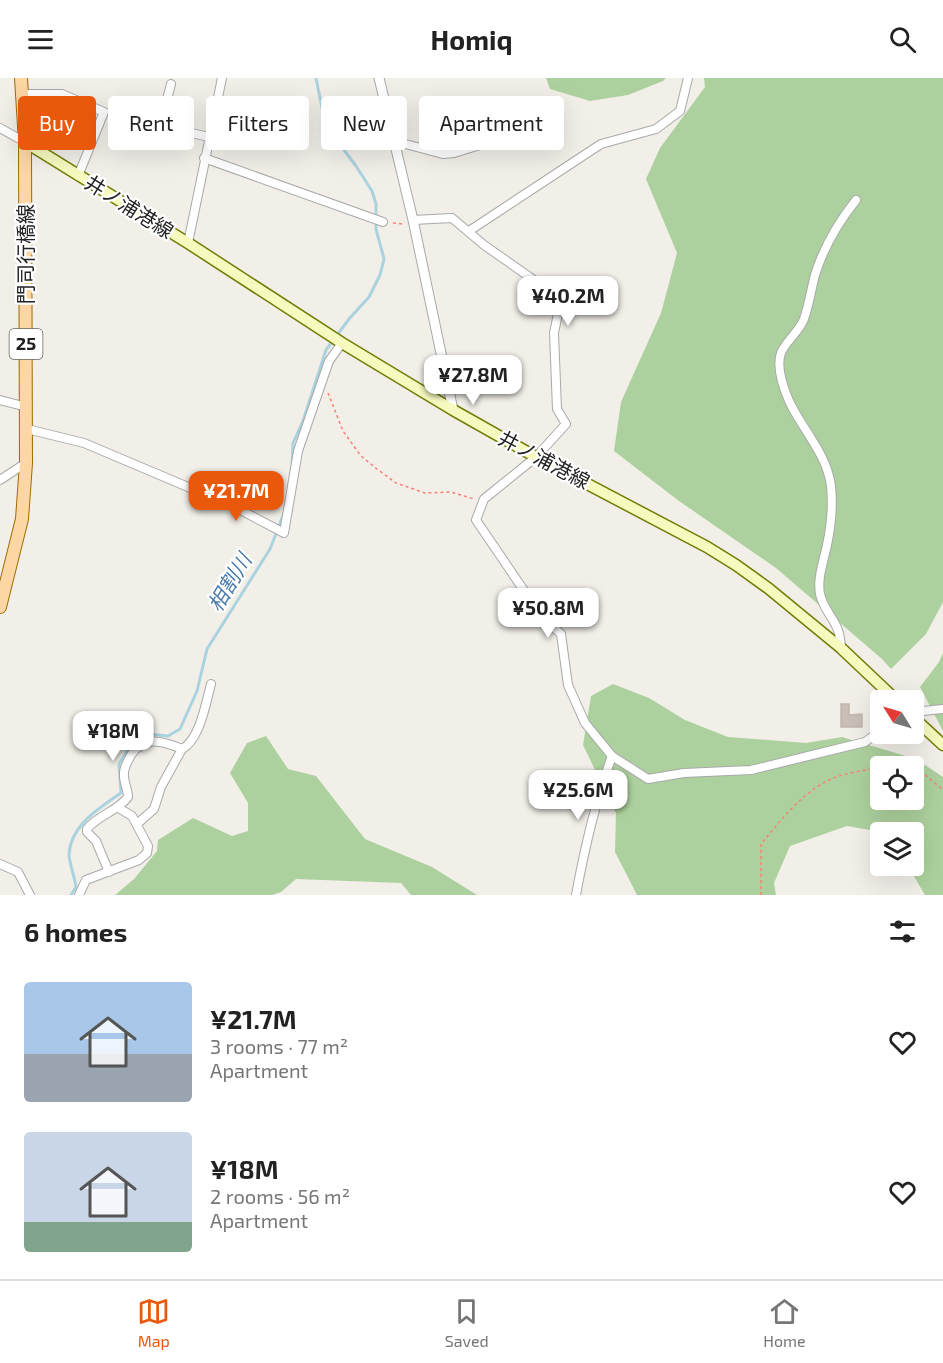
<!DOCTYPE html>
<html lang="en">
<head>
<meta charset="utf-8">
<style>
  body { margin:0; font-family:"Exo 2","Noto Sans JP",sans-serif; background:#f2f2f2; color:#222; height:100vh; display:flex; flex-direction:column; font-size:22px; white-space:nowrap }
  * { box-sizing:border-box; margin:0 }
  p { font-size:20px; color:#767676 }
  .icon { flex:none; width:33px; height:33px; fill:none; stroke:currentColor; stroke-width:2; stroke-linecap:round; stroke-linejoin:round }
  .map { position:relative; height:817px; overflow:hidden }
  .panel { display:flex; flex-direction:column; background:#fff; flex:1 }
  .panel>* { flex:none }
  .hud { position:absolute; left:18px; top:18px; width:600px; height:54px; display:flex; gap:12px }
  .needle { width:39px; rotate:307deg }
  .buttons { position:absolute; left:870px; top:612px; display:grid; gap:12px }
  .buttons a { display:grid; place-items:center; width:54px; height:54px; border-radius:6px; background:#fff; box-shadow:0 6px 24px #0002; font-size:30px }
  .price { position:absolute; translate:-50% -51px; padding:0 14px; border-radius:12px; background:#fff; color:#222; font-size:20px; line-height:39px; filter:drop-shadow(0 2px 3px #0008) }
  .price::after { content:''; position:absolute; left:50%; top:36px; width:18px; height:14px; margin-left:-9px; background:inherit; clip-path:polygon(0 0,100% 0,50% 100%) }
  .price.active { background:#ea580c; color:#fff }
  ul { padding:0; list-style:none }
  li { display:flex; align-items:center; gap:18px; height:150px; padding:0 24px }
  li span { display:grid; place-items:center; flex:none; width:168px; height:120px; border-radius:6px; color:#555 }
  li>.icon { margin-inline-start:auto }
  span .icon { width:72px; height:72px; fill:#fffc; stroke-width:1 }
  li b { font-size:26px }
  h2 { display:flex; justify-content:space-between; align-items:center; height:72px; padding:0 24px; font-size:26px }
  .tag { padding:0 21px; border-radius:6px; background:#fff; box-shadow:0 6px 24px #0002; font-size:21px; line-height:54px }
  .tag.active { background:#ea580c; color:#fff }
  header { display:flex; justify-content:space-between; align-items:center; height:78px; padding:0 24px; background:#fff; font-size:27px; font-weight:700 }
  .menu { display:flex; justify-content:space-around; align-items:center; height:84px; border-top:2px solid #e0e0e0; background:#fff; font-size:16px; color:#767676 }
  .menu a { display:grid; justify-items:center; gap:3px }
  .menu .active { color:#ea580c }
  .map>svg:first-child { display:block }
</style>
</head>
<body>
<header><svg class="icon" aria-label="menu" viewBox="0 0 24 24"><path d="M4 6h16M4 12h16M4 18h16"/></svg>Homiq<svg class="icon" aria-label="search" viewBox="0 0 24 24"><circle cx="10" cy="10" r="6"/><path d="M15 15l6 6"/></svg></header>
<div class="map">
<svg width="943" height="817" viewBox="0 0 943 817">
  <rect width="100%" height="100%" fill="#f2efe9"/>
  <g fill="#add19e" fill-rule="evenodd">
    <polygon points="546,0 666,0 663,3 628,17 590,23 550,11"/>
    <polygon points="704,0 943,0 943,524 926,556 891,591 882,581 776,490 679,423 614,373 621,324 661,235 677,175 646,101 660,70 705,9"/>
    <polygon points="943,575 943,653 920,609 939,584"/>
    <path d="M613,606L649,620L685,642L728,659L806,665L842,659L916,681L943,699V817H925L908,788H914V754H881L847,748L790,768L774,805L776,817H637L615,774L616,735L583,667L591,618ZM880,688H914V722H880Z"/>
    <polygon points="266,658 288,691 316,698 365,761 432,789 477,817 411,817 401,805 296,801 281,814 272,817 115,817 134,801 157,773 158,762 193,740 232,758 248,753 248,725 230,695 247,665"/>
  </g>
  <polygon fill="#c8facc" points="24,16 59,18 56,31 33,40 25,40"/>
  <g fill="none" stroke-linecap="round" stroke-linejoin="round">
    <g stroke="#aad3df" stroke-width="3">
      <polyline points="292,390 293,365 303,343 326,272 349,241 369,219 380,197 384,181 376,151 376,126 372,113 356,88 335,60 323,35 316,0"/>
      <path d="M71,817L76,809C75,801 69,783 69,777C70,748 99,730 121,715L119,686L133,664L149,656L168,658L180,651L197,613L207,571L270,471L284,435"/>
    </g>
  </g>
  <polygon fill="#c7bfb8" stroke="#c4b6ab" stroke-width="1.5" points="841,626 849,626 849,637 862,636 862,649 841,649"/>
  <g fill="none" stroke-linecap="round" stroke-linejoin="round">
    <defs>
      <g id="minor">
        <polyline points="22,16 62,16 104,34 78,98"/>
        <polyline points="144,44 209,59"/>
        <polyline points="160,48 171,6"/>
        <polyline points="0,50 25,64"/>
        <polyline points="394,63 443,76 454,75 545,47"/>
        <polyline points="204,80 383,144"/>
        <polyline points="413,142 452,140 484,167 561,221 554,255 557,331 566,346 536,379 484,421 476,442 542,539 561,556 568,607 585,645 612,678 648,701 684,695 751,692 865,664 880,653"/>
        <polyline points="469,153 601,66 656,51 680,33 688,0"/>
        <polyline points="188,165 222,0"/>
        <polyline points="0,322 27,329"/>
        <polyline points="27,351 84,365 233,428 284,455 298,373 329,283 342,265"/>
        <polyline points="0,402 26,385"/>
        <path d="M841,570C840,541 825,538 820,516C817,500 824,482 827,467C831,448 833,427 831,408C827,376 802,351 789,323C783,309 776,289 781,275C785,264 799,254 804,241C809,227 811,212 815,197C824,168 837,146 856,122"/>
        <polyline points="914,634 943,631"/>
        <polyline points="137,746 154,731 161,709 182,671"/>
        <polyline points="0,786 18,794 30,817"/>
        <path d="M109,794L96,763L87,754V751C98,737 118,733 128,719C128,711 123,703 124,695C124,689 128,683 131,677C144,657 163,663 182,671C200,662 206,624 211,606"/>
        <polyline points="79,817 86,802 139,782 147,775 148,768 132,738 117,729"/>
        <path d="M576,817C585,768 595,724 612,678"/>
      </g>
      <polyline id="tertiary" points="379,0 413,142 453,332"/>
      <g id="secondary">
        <polyline points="25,64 188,165 342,265 453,332 536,379 707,469 736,487 768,510 841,570 896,622"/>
        <polyline points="914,640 943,667"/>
      </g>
      <polyline id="primary" points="0,529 22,441 26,385 25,64 21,0"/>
    </defs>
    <use href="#minor" stroke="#a9a9a9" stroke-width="10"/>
    <use href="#tertiary" stroke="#a9a9a9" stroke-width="11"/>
    <use href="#secondary" stroke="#707d05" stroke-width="13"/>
    <use href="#primary" stroke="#a06b00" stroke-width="14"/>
    <g stroke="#fa8072" stroke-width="1.5" stroke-dasharray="3 3" stroke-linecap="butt">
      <polyline points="393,145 403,146"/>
      <polyline points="328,315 343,353 361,378 377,391 396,405 425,415 451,414 474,421"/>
      <polyline points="914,694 923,695 943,712"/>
      <path d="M761,817V766C782,741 806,709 839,698C852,694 867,692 880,689"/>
    </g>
    <use href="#minor" stroke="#fff" stroke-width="8"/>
    <use href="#tertiary" stroke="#fff" stroke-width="9"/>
    <use href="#secondary" stroke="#f7fabf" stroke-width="10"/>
    <use href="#primary" stroke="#fcd6a4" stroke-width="12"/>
  </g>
  <g text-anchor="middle" stroke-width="4.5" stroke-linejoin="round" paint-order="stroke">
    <rect fill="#fff" stroke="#646464" stroke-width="1.5" x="9.5" y="251" width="33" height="30" rx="4.5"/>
    <g font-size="18" font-weight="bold" fill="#222">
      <text x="26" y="272">25</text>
    </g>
    <g font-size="20" fill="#222" stroke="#fff">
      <text transform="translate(129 129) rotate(32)" y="7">井ノ浦港線</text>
      <text transform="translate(26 176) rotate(-90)" y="7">門司行橋線</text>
      <text transform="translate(544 382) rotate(28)" y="7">井ノ浦港線</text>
    </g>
    <g font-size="21" font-style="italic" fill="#4a7aab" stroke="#fff">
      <text transform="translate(230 505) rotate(-59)" y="7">相割川</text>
    </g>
  </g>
</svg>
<div class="buttons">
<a><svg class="needle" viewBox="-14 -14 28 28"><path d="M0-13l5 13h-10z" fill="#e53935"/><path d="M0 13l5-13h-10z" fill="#767676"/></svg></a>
<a><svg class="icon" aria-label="locate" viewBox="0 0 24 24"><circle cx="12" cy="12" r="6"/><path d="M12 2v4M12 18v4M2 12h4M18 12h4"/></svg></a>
<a><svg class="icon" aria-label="layers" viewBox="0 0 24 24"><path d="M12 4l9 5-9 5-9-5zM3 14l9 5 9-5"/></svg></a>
</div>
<b class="price" style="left:568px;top:249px">¥40.2M</b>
<b class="price" style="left:473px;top:328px">¥27.8M</b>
<b class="price active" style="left:236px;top:444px">¥21.7M</b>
<b class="price" style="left:548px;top:561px">¥50.8M</b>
<b class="price" style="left:113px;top:684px">¥18M</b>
<b class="price" style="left:578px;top:743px">¥25.6M</b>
<div class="hud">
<a class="tag active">Buy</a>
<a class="tag">Rent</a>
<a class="tag">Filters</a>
<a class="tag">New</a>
<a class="tag">Apartment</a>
</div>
</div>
<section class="panel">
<h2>6 homes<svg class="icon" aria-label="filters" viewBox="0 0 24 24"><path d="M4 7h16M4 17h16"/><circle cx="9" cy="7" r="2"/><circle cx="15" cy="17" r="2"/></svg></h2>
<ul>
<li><span style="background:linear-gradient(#a9c7e8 60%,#9aa5b1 0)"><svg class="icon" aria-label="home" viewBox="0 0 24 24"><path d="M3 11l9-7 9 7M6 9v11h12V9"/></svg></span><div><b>¥21.7M</b><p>3 rooms · 77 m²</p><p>Apartment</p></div><svg class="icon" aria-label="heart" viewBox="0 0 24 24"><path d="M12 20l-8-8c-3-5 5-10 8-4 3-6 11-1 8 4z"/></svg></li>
<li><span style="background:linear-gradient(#c9d6e8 75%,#7fa58c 0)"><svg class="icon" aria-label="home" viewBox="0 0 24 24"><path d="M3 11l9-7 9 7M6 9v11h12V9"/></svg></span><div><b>¥18M</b><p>2 rooms · 56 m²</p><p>Apartment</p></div><svg class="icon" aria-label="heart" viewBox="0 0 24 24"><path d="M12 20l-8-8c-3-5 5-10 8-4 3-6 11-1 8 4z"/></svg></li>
</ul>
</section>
<nav class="menu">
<a class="active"><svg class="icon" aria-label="map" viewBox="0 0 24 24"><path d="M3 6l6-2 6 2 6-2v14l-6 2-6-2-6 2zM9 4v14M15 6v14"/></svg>Map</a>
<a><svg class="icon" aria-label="saved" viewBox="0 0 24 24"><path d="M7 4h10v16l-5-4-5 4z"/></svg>Saved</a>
<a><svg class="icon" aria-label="home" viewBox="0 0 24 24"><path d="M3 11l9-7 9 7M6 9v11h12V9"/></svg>Home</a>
</nav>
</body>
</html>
